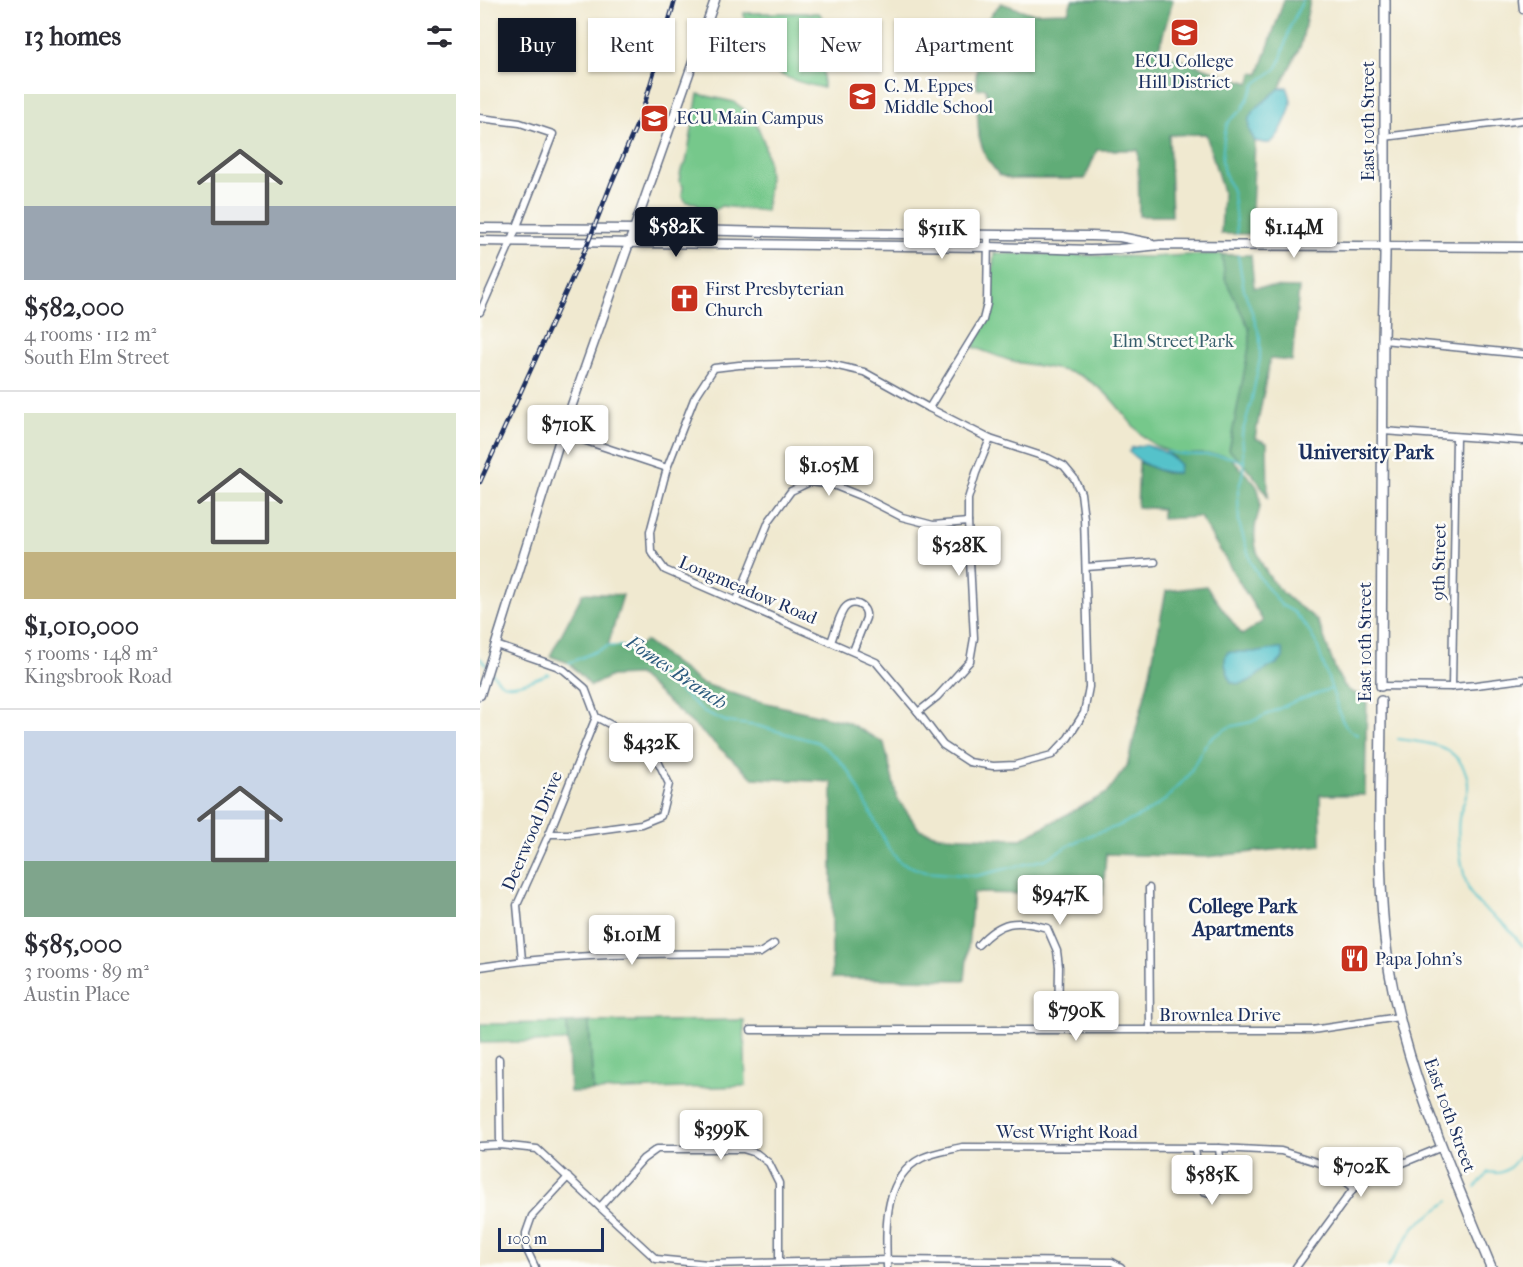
<!DOCTYPE html>
<html lang="en">
<head>
<meta charset="utf-8">
<style>
  body { margin:0; font-family:"IM FELL French Canon",serif; background:#f2f2f3; color:#2b2b33; height:100vh; display:flex; flex-direction:column; font-size:22px; white-space:nowrap }
  * { box-sizing:border-box; margin:0 }
  p { font-size:20px; color:#7c7c81 }
  .icon { flex:none; width:33px; height:33px; fill:none; stroke:currentColor; stroke-width:2; stroke-linecap:round; stroke-linejoin:round }
  .map { position:relative; flex:1; overflow:hidden }
  .panel { display:flex; flex-direction:column; background:#fff; width:480px }
  .panel>* { flex:none }
  .banner { position:absolute; left:18px; top:18px; width:570px; height:54px; display:flex; gap:12px }
  .scale { position:absolute; left:18px; bottom:15px; width:106px; box-sizing:border-box; padding-left:6px; border:3px solid #1b2f5e; border-top:0; font-size:16px; line-height:21px; white-space:nowrap; color:#1b2f5e; -webkit-text-stroke:4px #fdfcf7; paint-order:stroke }
  .price { position:absolute; translate:-50% -51px; padding:0 14px; border-radius:6px; background:#fff; color:#222; font-size:20px; line-height:39px; filter:drop-shadow(0 2px 3px #0008) }
  .price::after { content:''; position:absolute; left:50%; top:36px; width:18px; height:14px; margin-left:-9px; background:inherit; clip-path:polygon(0 0,100% 0,50% 100%) }
  .price.on { background:#111827; color:#fff }
  ul { padding:0; list-style:none }
  li { display:grid; align-content:center; gap:12px; height:318px; padding:0 24px }
  li+li { border-top:2px solid #e1e1e2 }
  li span { display:grid; place-items:center; height:186px; border-radius:0px; color:#555 }
  li>.icon { margin-inline-start:auto }
  span .icon { width:108px; height:108px; fill:#fffc; stroke-width:1 }
  li b { font-size:26px }
  h2 { display:flex; justify-content:space-between; align-items:center; height:72px; padding:0 24px; font-size:26px }
  .tag { padding:0 21px; border-radius:0px; background:#fff; box-shadow:0 2px 4px #0004; font-size:21px; line-height:54px }
  .tag.on { background:#111827; color:#fff }
  main { display:flex; flex:1; min-height:0 }
  .map>svg:first-child { display:block }
</style>
</head>
<body>
<main>
<section class="panel">
<h2>13 homes<svg class="icon" aria-label="filters" viewBox="0 0 24 24"><path d="M4 7h16M4 17h16"/><circle cx="9" cy="7" r="2"/><circle cx="15" cy="17" r="2"/></svg></h2>
<ul>
<li><span style="background:linear-gradient(#dfe7d0 60%,#9aa5b1 0)"><svg class="icon" aria-label="home" viewBox="0 0 24 24"><path d="M3 11l9-7 9 7M6 9v11h12V9"/></svg></span><div><b>$582,000</b><p>4 rooms · 112 m²</p><p>South Elm Street</p></div></li>
<li><span style="background:linear-gradient(#dfe7d0 75%,#c2b280 0)"><svg class="icon" aria-label="home" viewBox="0 0 24 24"><path d="M3 11l9-7 9 7M6 9v11h12V9"/></svg></span><div><b>$1,010,000</b><p>5 rooms · 148 m²</p><p>Kingsbrook Road</p></div></li>
<li><span style="background:linear-gradient(#c9d6e8 70%,#7fa58c 0)"><svg class="icon" aria-label="home" viewBox="0 0 24 24"><path d="M3 11l9-7 9 7M6 9v11h12V9"/></svg></span><div><b>$585,000</b><p>3 rooms · 89 m²</p><p>Austin Place</p></div></li>
</ul>
</section>
<div class="map">
<svg width="1043" height="1267" viewBox="0 0 1043 1267">
  <rect width="100%" height="100%" fill="#fdfcf7"/>
  <filter id="ink" filterUnits="userSpaceOnUse"><feTurbulence type="fractalNoise" baseFrequency=".0167" numOctaves="2"/><feDisplacementMap in="SourceGraphic" scale="12" xChannelSelector="R" yChannelSelector="G"/><feConvolveMatrix kernelMatrix="1 2 1 2 8 2 1 2 1" color-interpolation-filters="sRGB"/></filter>
  <filter id="wash" filterUnits="userSpaceOnUse"><feTurbulence type="fractalNoise" baseFrequency=".008" numOctaves="4" result="noise"/><feDisplacementMap in="SourceGraphic" scale="24" xChannelSelector="R" yChannelSelector="G"/><feGaussianBlur stdDeviation="1.35" result="paint"/><feColorMatrix in="noise" values="0 0 0 0 0 0 0 0 0 0 0 0 0 0 0 0 0 1.4 0 .05"/><feComposite in="paint" operator="in"/></filter>
  <g filter="url(#wash)">
    <rect width="100%" height="100%" fill="#f0e9d0"/>
    <g fill="#76c88b" stroke="#487c74" stroke-width="1.5">
      <path d="M264,13H339L343,18V88C319,83 284,73 271,50C265,39 265,24 264,13Z"/>
      <polygon points="218,94 254,102 265,110 277,125 284,142 288,162 289,182 286,211 241,206 235,210 221,209 216,203 206,202 202,195 203,186 199,181 201,170 206,163"/>
      <path d="M514,253L671,257L726,254L758,255L772,312L764,463C741,449 713,460 688,451C661,442 650,420 632,400C625,391 613,383 603,377C589,369 554,366 536,362C522,359 508,352 493,347L510,311Z"/>
      <polygon points="264,1020 266,1086 113,1091 109,1022"/>
      <polygon points="87,1023 88,1041 0,1043 0,1024"/>
    </g>
    <g fill="#60ac77" stroke="#3e6e6a" stroke-width="1.5">
      <polygon points="592,0 693,0 678,52 769,83 773,73 779,74 804,0 830,0 821,45 799,89 773,111 769,130 775,141 771,234 741,234 743,192 726,134 689,135 692,216 659,216 658,150 617,150 605,179 531,179 519,175 506,158 499,137 497,107 508,104 506,88 497,89 496,79 498,52 509,17 521,3 551,13 588,12"/>
      <path d="M742,255H771L774,287L819,288L812,361L790,359L775,438L787,443L788,498C779,479 764,465 749,450L770,342L769,328L745,279Z"/>
      <path d="M687,452C692,452 698,454 704,454C715,455 740,452 750,457C754,460 758,467 762,470C775,484 780,484 780,505C780,511 777,516 776,522C774,532 774,544 778,554C783,571 798,590 812,601C820,608 831,613 837,621C848,639 853,679 870,691C875,694 882,695 887,696L885,795H840L841,845L726,857L626,854L623,895L493,893L485,980L352,978V782L273,778L158,675L131,676L111,686L89,663L70,656L103,593L143,595L128,646H142L151,652L165,641L221,683L270,699L367,722L404,743L417,798L439,829L460,836L541,839L627,793L647,766L669,678L686,591L726,586L762,635L783,621L720,517L682,519V509L657,507L659,462L685,473H698L694,458Z"/>
      <polygon points="109,1022 113,1091 90,1092 87,1023"/>
    </g>
    <g fill="#54c2ca" stroke="#387894" stroke-width="1.5">
      <path d="M807,87C809,92 811,97 811,102C811,110 798,141 789,143C785,144 779,142 775,141L769,130V118L773,111L799,89Z"/>
      <path d="M665,445C679,448 690,454 700,465L698,473C679,473 663,465 649,452L651,448Z"/>
      <path d="M798,648L802,649C803,654 805,655 802,659C799,664 791,666 786,669C775,677 765,688 751,682C748,673 741,660 748,652H780Z"/>
    </g>
    <g fill="none" stroke-linecap="round" stroke-linejoin="round">
      <g stroke="#54c2ca" stroke-width="2">
        <polyline points="757,234 754,201 752,191 743,169 742,160 744,138 747,124 751,119 762,110 776,83 796,69 800,62 810,27 823,0"/>
        <path d="M758,255L764,290L772,312L780,337V359L771,403L762,434L764,463L763,472L758,491L759,523L771,562L780,578L801,605L814,612L828,629L837,645L862,720C866,728 870,732 878,735"/>
        <path d="M687,452C692,452 696,454 701,454C722,457 745,451 764,463"/>
        <polyline points="0,658 6,665"/>
        <polyline points="89,663 128,646 142,646 151,652 194,686 223,711 247,722 278,726 337,742 356,757 371,774 409,849 421,863 445,872 496,876 566,859 592,844 613,834 636,827 666,813 685,800 708,776 725,745 733,737 749,727 771,722 811,703 851,689"/>
        <path d="M11,672C14,675 18,680 21,683C32,690 58,678 69,674"/>
        <path d="M918,739C932,741 950,742 963,748C978,755 989,771 988,788C987,797 982,805 980,814C975,832 982,873 989,890C997,907 1012,914 1025,925C1031,932 1037,939 1043,946"/>
        <path d="M995,1187L1003,1179L1008,1172C1011,1172 1014,1173 1017,1173C1028,1173 1039,1158 1043,1150"/>
        <polyline points="908,1267 935,1226 969,1201"/>
      </g>
    </g>
  </g>
  <g filter="url(#ink)">
    <g fill="none" stroke-linecap="round" stroke-linejoin="round">
      <defs>
        <g id="street">
          <polyline points="1042,0 1043,10"/>
          <polyline points="0,118 40,123 73,134 31,242 0,312"/>
          <polyline points="904,137 1043,120"/>
          <polyline points="903,340 1043,354"/>
          <polygon points="345,363 384,372 449,408 510,439 568,458 584,466 594,478 601,493 604,518 609,687 604,713 588,738 572,755 535,765 513,766 489,762 463,745 438,712 396,662 185,570 171,551 170,532 187,468 214,399 234,368 259,365"/>
          <polyline points="449,408 503,320 507,304 508,235"/>
          <polyline points="903,431 1043,441"/>
          <polyline points="82,433 187,468"/>
          <polyline points="606,567 675,562"/>
          <polyline points="257,600 289,521 311,491 330,482 353,485 383,497 422,517 453,525 488,522"/>
          <path d="M351,642C355,632 358,618 364,609C372,598 388,605 386,618L373,651"/>
          <polyline points="16,645 76,666 84,670 105,688 116,717 154,737 175,755 189,784 181,816 161,824 88,834 69,834"/>
          <polyline points="901,686 972,687 996,685 1043,679"/>
          <polyline points="972,687 976,437"/>
          <polyline points="438,712 457,697 490,661 494,638 488,522 488,499 496,473 510,439"/>
          <polyline points="669,888 670,1030"/>
          <path d="M498,945C521,920 536,919 567,928L577,951L579,967L578,1029"/>
          <polyline points="42,960 37,905 69,834 116,717"/>
          <path d="M0,967C93,952 187,954 280,953L294,944"/>
          <polyline points="271,1030 832,1030 919,1017"/>
          <polyline points="19,1059 20,1145"/>
          <polyline points="0,1146 20,1145 57,1149 176,1259 228,1264 407,1260 632,1262 641,1267"/>
          <polyline points="715,1148 719,1179 723,1191 732,1194 742,1188 742,1177 739,1148"/>
          <polyline points="120,1207 163,1159 177,1149 263,1149 276,1153 289,1163 299,1183 299,1262"/>
          <polyline points="55,1267 46,1248 46,1233 52,1216 88,1177"/>
          <path d="M407,1267C406,1230 402,1178 442,1158C452,1153 470,1150 482,1147L739,1148L801,1151L843,1164L874,1188"/>
          <polyline points="816,1267 874,1188 913,1167 962,1147"/>
        </g>
        <g id="secondary">
          <polyline points="0,228 163,229 329,233 611,236 640,237 670,243"/>
          <polyline points="0,241 508,247 610,250 639,249 680,245 1043,247"/>
          <polyline points="0,695 82,433 235,0"/>
        </g>
        <g id="primary">
          <polyline points="901,686 903,340 905,256 905,0"/>
          <path d="M901,701C901,790 895,887 910,974C928,1076 972,1172 1011,1267"/>
        </g>
      </defs>
      <use href="#street" stroke="#667086" stroke-width="9"/>
      <use href="#secondary" stroke="#667086" stroke-width="11"/>
      <use href="#primary" stroke="#667086" stroke-width="12"/>
      <use href="#street" stroke="#fff" stroke-width="6"/>
      <use href="#secondary" stroke="#fff" stroke-width="8"/>
      <use href="#primary" stroke="#fff" stroke-width="9"/>
      <defs>
        <polyline id="rail" points="0,482 108,243 131,184 162,113 195,0"/>
      </defs>
      <use href="#rail" stroke="#1b2f5e" stroke-width="4.5"/>
      <use href="#rail" stroke="#fdfcf7" stroke-width="2" stroke-dasharray="7" stroke-linecap="butt"/>
    </g>
  </g>
  <defs>
    <symbol id="university-square" viewBox="-11 -11 22 22"><rect x="-9" y="-9" width="18" height="18" rx="4" fill="#c8321e" stroke="#fdfcf7"/><path d="M0-5L7-2L0 1L-7-2ZM-4 1L0 2.5L4 1V4Q0 6-4 4Z" fill="#fff"/></symbol>
    <symbol id="school-square" viewBox="-11 -11 22 22"><rect x="-9" y="-9" width="18" height="18" rx="4" fill="#c8321e" stroke="#fdfcf7"/><path d="M0-5L7-2L0 1L-7-2ZM-4 1L0 2.5L4 1V4Q0 6-4 4Z" fill="#fff"/></symbol>
    <symbol id="church-square" viewBox="-11 -11 22 22"><rect x="-9" y="-9" width="18" height="18" rx="4" fill="#c8321e" stroke="#fdfcf7"/><path d="M-1.2-6h2.4v3.5h3.3v2.4h-3.3V6h-2.4V-.1h-3.3v-2.4h3.3Z" fill="#fff"/></symbol>
    <symbol id="restaurant-square" viewBox="-11 -11 22 22"><rect x="-9" y="-9" width="18" height="18" rx="4" fill="#c8321e" stroke="#fdfcf7"/><path d="M-5-6h1v4h1v-4h1v4h1v-4h1v5L-1.5 .5V6h-2V.5L-5-1ZM5-6V6H3V1.5H1.5Q1.5-4 5-6Z" fill="#fff"/></symbol>
  </defs>
  <g fill-rule="evenodd">
    <use href="#university-square" x="688" y="16" width="33" height="33"/>
    <use href="#school-square" x="366" y="80" width="33" height="33"/>
    <use href="#university-square" x="158" y="102" width="33" height="33"/>
    <use href="#church-square" x="188" y="282" width="33" height="33"/>
    <use href="#restaurant-square" x="858" y="942" width="33" height="33"/>
  </g>
  <g text-anchor="middle" stroke-width="5" stroke-linejoin="round" paint-order="stroke">
    <g font-size="18" fill="#1b2f5e" stroke="#fdfcf7" text-anchor="start">
      <text x="704" y="67" text-anchor="middle">ECU College<tspan x="704" dy="21">Hill District</tspan></text>
      <text x="404" y="92">C. M. Eppes<tspan x="404" dy="21">Middle School</tspan></text>
      <text x="196" y="124">ECU Main Campus</text>
      <text x="225" y="295">First Presbyterian<tspan x="225" dy="21">Church</tspan></text>
      <text x="895" y="965">Papa John's</text>
    </g>
    <g font-size="18" fill="#1b2f5e" stroke="#fdfcf7">
      <text transform="translate(888 121) rotate(-90)" y="6">East 10th Street</text>
      <text transform="translate(959 562) rotate(-89)" y="6">9th Street</text>
      <text transform="translate(268 590) rotate(23)" y="6">Longmeadow Road</text>
      <text transform="translate(885 642) rotate(-90)" y="6">East 10th Street</text>
      <text transform="translate(52 831) rotate(-67)" y="6">Deerwood Drive</text>
      <text x="740" y="1021">Brownlea Drive</text>
      <text transform="translate(970 1115) rotate(70)" y="6">East 10th Street</text>
      <text x="587" y="1138">West Wright Road</text>
    </g>
    <g font-size="18" fill="#365d6c" stroke="#fdfcf7">
      <text x="693" y="347">Elm Street Park</text>
    </g>
    <g font-size="20" font-weight="bold" fill="#1b2f5e" stroke="#fdfcf7">
      <text x="886" y="459">University Park</text>
      <text x="763" y="913">College Park<tspan x="763" dy="23">Apartments</tspan></text>
    </g>
    <g font-size="20" font-style="italic" fill="#2c5b7e" stroke="#fdfcf7">
      <text transform="translate(197 672) rotate(34)" y="7">Fomes Branch</text>
    </g>
  </g>
</svg>
<div class="scale">100 m</div>
<b class="price on" style="left:196px;top:258px">$582K</b>
<b class="price" style="left:814px;top:259px">$1.14M</b>
<b class="price" style="left:462px;top:260px">$511K</b>
<b class="price" style="left:88px;top:456px">$710K</b>
<b class="price" style="left:349px;top:497px">$1.05M</b>
<b class="price" style="left:479px;top:577px">$528K</b>
<b class="price" style="left:171px;top:774px">$432K</b>
<b class="price" style="left:580px;top:926px">$947K</b>
<b class="price" style="left:152px;top:966px">$1.01M</b>
<b class="price" style="left:596px;top:1042px">$790K</b>
<b class="price" style="left:241px;top:1161px">$399K</b>
<b class="price" style="left:881px;top:1198px">$702K</b>
<b class="price" style="left:732px;top:1206px">$585K</b>
<div class="banner">
<a class="tag on">Buy</a>
<a class="tag">Rent</a>
<a class="tag">Filters</a>
<a class="tag">New</a>
<a class="tag">Apartment</a>
</div>
</div>
</main>
</body>
</html>
